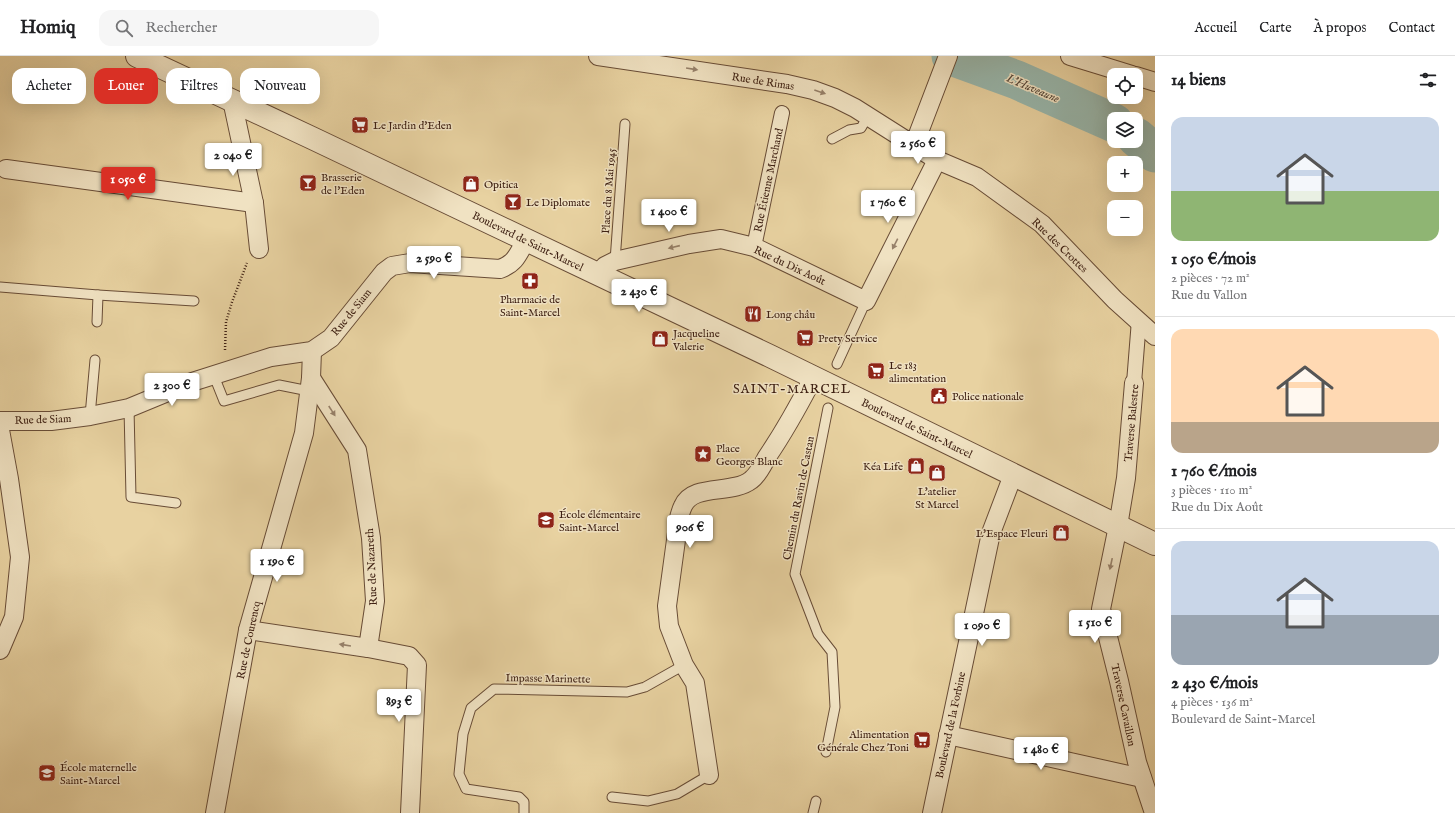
<!DOCTYPE html>
<html lang="fr">
<head>
<meta charset="utf-8">
<style>
  body { margin:0; font-family:"IM FELL English",serif; background:#f6f6f6; color:#202124; height:100vh; display:flex; flex-direction:column; font-size:15px; white-space:nowrap }
  * { box-sizing:border-box; margin:0 }
  p { font-size:13px; color:#757577 }
  .icon { flex:none; width:22px; height:22px; fill:none; stroke:currentColor; stroke-width:2; stroke-linecap:round; stroke-linejoin:round }
  .map { position:relative; flex:1; overflow:hidden }
  .drawer { display:flex; flex-direction:column; background:#fff; width:300px }
  .drawer>* { flex:none }
  .banner { position:absolute; left:12px; top:12px; width:380px; height:36px; display:flex; gap:8px }
  .tools { position:absolute; left:1107px; top:12px; display:grid; gap:8px }
  .tools a { display:grid; place-items:center; width:36px; height:36px; border-radius:8px; background:#fff; box-shadow:0 4px 16px #0002; font-size:20px }
  .price { position:absolute; translate:-50% -34px; padding:0 9px; border-radius:4px; background:#fff; color:#222; font-size:13px; line-height:26px; filter:drop-shadow(0 1px 2px #0008) }
  .price::after { content:''; position:absolute; left:50%; top:24px; width:12px; height:9px; margin-left:-6px; background:inherit; clip-path:polygon(0 0,100% 0,50% 100%) }
  .price.on { background:#d93025; color:#fff }
  ul { padding:0; list-style:none }
  li { display:grid; align-content:center; gap:8px; height:212px; padding:0 16px }
  li+li { border-top:1px solid #e0e0e0 }
  li span { display:grid; place-items:center; height:124px; border-radius:12px; color:#555 }
  li>.icon { margin-inline-start:auto }
  span .icon { width:72px; height:72px; fill:#fffc; stroke-width:1 }
  li b { font-size:17px }
  h2 { display:flex; justify-content:space-between; align-items:center; height:48px; padding:0 16px; font-size:17px }
  .tag { padding:0 14px; border-radius:12px; background:#fff; box-shadow:0 4px 16px #0002; font-size:14px; line-height:36px }
  .tag.on { background:#d93025; color:#fff }
  header { display:flex; align-items:center; gap:24px; box-sizing:border-box; height:56px; padding:0 20px; background:#fff; border-bottom:1px solid #e0e0e0 }
  header strong { font-size:19px }
  nav { display:flex; gap:22px; margin-inline-start:auto; font-size:14px }
  .search { width:280px; height:36px; background:#f6f6f6; display:flex; align-items:center; gap:10px; box-sizing:border-box; padding:0 14px; border-radius:12px; color:#757577; font-size:15px }
  main { display:flex; flex:1; min-height:0 }
  .map>svg:first-child { display:block }
</style>
</head>
<body>
<header>
<strong>Homiq</strong>
<div class="search"><svg class="icon" aria-label="search" viewBox="0 0 24 24"><circle cx="10" cy="10" r="6"/><path d="M15 15l6 6"/></svg>Rechercher</div>
<nav><a>Accueil</a><a>Carte</a><a>À propos</a><a>Contact</a></nav>
</header>
<main>
<div class="map">
<svg width="1155" height="757" viewBox="0 0 1155 757">
  <rect width="100%" height="100%" fill="#e8d2a1"/>
  <filter id="stains"><feTurbulence type="fractalNoise" baseFrequency=".005" numOctaves="4"/><feColorMatrix values="0 0 0 0 .2 0 0 0 0 .09 0 0 0 0 .02 0 0 0 .5 -.17"/></filter>
  <radialGradient id="worn" r=".72"><stop offset=".6" stop-color="#630" stop-opacity="0"/><stop offset="1" stop-color="#630" stop-opacity=".3"/></radialGradient>
  <g fill="none" stroke-linecap="round" stroke-linejoin="round">
    <g stroke="#98b6ab" stroke-width="39">
      <polyline points="951,0 1017,24 1114,67"/>
      <polyline points="1136,81 1155,97"/>
    </g>
    <defs>
      <g id="service">
        <polyline points="832,83 849,74 861,72 868,60"/>
        <polyline points="615,205 625,68"/>
        <polyline points="0,231 98,239 194,245"/>
        <polyline points="97,266 98,239"/>
        <polyline points="837,308 866,245"/>
        <polyline points="214,320 224,345 279,329 309,335"/>
        <polyline points="129,352 131,441 176,447"/>
        <polyline points="90,360 95,304"/>
        <polyline points="826,696 835,651 832,596 818,578 795,518 828,352"/>
        <polyline points="612,741 648,745 677,738 709,719"/>
        <polyline points="524,757 524,746 519,741 466,733 459,718 463,678 471,652 494,633 627,636 645,631 684,609"/>
        <polyline points="813,757 816,745"/>
      </g>
      <g id="pedestrian">
        <polyline points="754,191 782,57"/>
        <polyline points="1134,327 1139,264"/>
      </g>
      <g id="minor">
        <polyline points="598,0 787,28 813,34 835,42 855,52 937,104 977,121 1042,168 1115,244 1155,280"/>
        <polyline points="1070,0 1132,19"/>
        <polyline points="1136,20 1155,26"/>
        <polyline points="232,44 254,147 259,193"/>
        <polyline points="914,89 948,0"/>
        <polyline points="6,113 254,147"/>
        <polyline points="598,218 605,210 615,205 689,188 721,183 754,191 866,245 937,104"/>
        <polyline points="1134,327 1126,422 1118,470 1101,553 1119,625 1137,706 1154,757"/>
        <path d="M0,365H51L90,360L129,352L192,326L271,301L312,295L331,282L384,216L392,210L410,207L500,213C516,207 518,198 526,184"/>
        <polyline points="0,374 9,423 20,501 14,561 0,594"/>
        <polyline points="248,574 368,592 375,545 371,482 357,394 311,322"/>
        <polyline points="368,592 409,600 417,609 410,757"/>
        <polyline points="948,679 1142,722"/>
        <path d="M709,719L695,627L684,609L669,570L667,550L679,462C680,458 681,454 683,450C693,427 732,439 751,424C758,419 763,408 767,401C784,376 799,349 813,322"/>
        <polyline points="215,757 248,574 304,377 311,322 312,295"/>
        <polyline points="932,757 991,477 1013,419"/>
      </g>
      <polyline id="tertiary" points="137,0 312,82 770,300 1155,488"/>
    </defs>
    <use href="#service" stroke="#684c36" stroke-width="11"/>
    <use href="#pedestrian" stroke="#684c36" stroke-width="16"/>
    <use href="#minor" stroke="#684c36" stroke-width="20"/>
    <use href="#tertiary" stroke="#684c36" stroke-width="24"/>
    <polyline stroke="#3e2013" stroke-width="2.5" stroke-dasharray="1 2" stroke-linecap="butt" points="225,294 226,266 232,246 247,207"/>
    <use href="#service" stroke="#f0e2c2" stroke-width="9"/>
    <use href="#pedestrian" stroke="#f0e2c2" stroke-width="14"/>
    <use href="#minor" stroke="#f0e2c2" stroke-width="18"/>
    <use href="#tertiary" stroke="#f0e2c2" stroke-width="22"/>
  </g>
  <defs><path id="oneway-solid" d="M-6-.8H1V-3.2L6.5 0L1 3.2V.8H-6Z"/></defs>
  <g fill="#97816a">
    <use href="#oneway-solid" transform="translate(692 13) rotate(9)"/>
    <use href="#oneway-solid" transform="translate(820 36) rotate(19)"/>
    <use href="#oneway-solid" transform="translate(895 188) rotate(117)"/>
    <use href="#oneway-solid" transform="translate(674 191) rotate(167)"/>
    <use href="#oneway-solid" transform="translate(332 355) rotate(57)"/>
    <use href="#oneway-solid" transform="translate(1111 508) rotate(102)"/>
    <use href="#oneway-solid" transform="translate(345 589) rotate(-171)"/>
  </g>
  <defs>
    <symbol id="supermarket-square" viewBox="-11 -11 22 22"><rect x="-9" y="-9" width="18" height="18" rx="4" fill="#8f2418" stroke="#f0e2c2"/><path d="M-6-5.5h2.5l.6 2H6L4.5 2H-2.5L-4.4-4H-6ZM-1.5 3.2a1.3 1.3 0 1 0 .1 0ZM3 3.2a1.3 1.3 0 1 0 .1 0Z" fill="#fff"/></symbol>
    <symbol id="bar-square" viewBox="-11 -11 22 22"><rect x="-9" y="-9" width="18" height="18" rx="4" fill="#8f2418" stroke="#f0e2c2"/><path d="M-6-5H6L.8 .8V4.5H3.5V6h-7V4.5H-.8V.8Z" fill="#fff"/></symbol>
    <symbol id="shop-square" viewBox="-11 -11 22 22"><rect x="-9" y="-9" width="18" height="18" rx="4" fill="#8f2418" stroke="#f0e2c2"/><path d="M-5-2.5h2.3a2.7 3.5 0 0 1 5.4 0H5L5.5 6h-11ZM-1.5-2.5h3a1.5 2.3 0 0 0-3 0Z" fill="#fff"/></symbol>
    <symbol id="pharmacy-square" viewBox="-11 -11 22 22"><rect x="-9" y="-9" width="18" height="18" rx="4" fill="#8f2418" stroke="#f0e2c2"/><path d="M-2-6h4v4h4v4h-4v4h-4v-4h-4v-4h4Z" fill="#fff"/></symbol>
    <symbol id="restaurant-square" viewBox="-11 -11 22 22"><rect x="-9" y="-9" width="18" height="18" rx="4" fill="#8f2418" stroke="#f0e2c2"/><path d="M-5-6h1v4h1v-4h1v4h1v-4h1v5L-1.5 .5V6h-2V.5L-5-1ZM5-6V6H3V1.5H1.5Q1.5-4 5-6Z" fill="#fff"/></symbol>
    <symbol id="civic-square" viewBox="-11 -11 22 22"><rect x="-9" y="-9" width="18" height="18" rx="4" fill="#8f2418" stroke="#f0e2c2"/><path d="M-.6-6.5H3V-4.5H.6V-3L4-1V1h2V6H-6V1h2V-1L-.6-3ZM-1.2 2.5V6h2.4V2.5Z" fill="#fff"/></symbol>
    <symbol id="sight-square" viewBox="-11 -11 22 22"><rect x="-9" y="-9" width="18" height="18" rx="4" fill="#8f2418" stroke="#f0e2c2"/><path d="M0-6L1.8-2.2L6-1.7L2.9 1.2L3.7 5.4L0 3.3L-3.7 5.4L-2.9 1.2L-6-1.7L-1.8-2.2Z" fill="#fff"/></symbol>
    <symbol id="school-square" viewBox="-11 -11 22 22"><rect x="-9" y="-9" width="18" height="18" rx="4" fill="#8f2418" stroke="#f0e2c2"/><path d="M0-5L7-2L0 1L-7-2ZM-4 1L0 2.5L4 1V4Q0 6-4 4Z" fill="#fff"/></symbol>
  </defs>
  <g fill-rule="evenodd">
    <use href="#supermarket-square" x="350" y="59" width="20" height="20"/>
    <use href="#bar-square" x="298" y="117" width="20" height="20"/>
    <use href="#shop-square" x="461" y="118" width="20" height="20"/>
    <use href="#bar-square" x="503" y="136" width="20" height="20"/>
    <use href="#pharmacy-square" x="520" y="215" width="20" height="20"/>
    <use href="#restaurant-square" x="743" y="248" width="20" height="20"/>
    <use href="#supermarket-square" x="795" y="272" width="20" height="20"/>
    <use href="#shop-square" x="650" y="273" width="20" height="20"/>
    <use href="#supermarket-square" x="866" y="305" width="20" height="20"/>
    <use href="#civic-square" x="929" y="330" width="20" height="20"/>
    <use href="#sight-square" x="693" y="388" width="20" height="20"/>
    <use href="#shop-square" x="906" y="400" width="20" height="20"/>
    <use href="#shop-square" x="927" y="407" width="20" height="20"/>
    <use href="#school-square" x="536" y="454" width="20" height="20"/>
    <use href="#shop-square" x="1051" y="467" width="20" height="20"/>
    <use href="#supermarket-square" x="912" y="674" width="20" height="20"/>
    <use href="#school-square" x="37" y="707" width="20" height="20"/>
  </g>
  <g text-anchor="middle" stroke-width="3" stroke-linejoin="round" paint-order="stroke">
    <g font-size="11" fill="#3e2013" stroke="#f0e2c2">
      <text transform="translate(763 25) rotate(9)" y="4">Rue de Rimas</text>
      <text transform="translate(768 124) rotate(-78)" y="4">Rue Étienne Marchand</text>
      <text transform="translate(608 135) rotate(-86)" y="4">Place du 8 Mai 1945</text>
      <text transform="translate(528 185) rotate(26)" y="4">Boulevard de Saint-Marcel</text>
      <text transform="translate(1060 189) rotate(44)" y="4">Rue des Crottes</text>
      <text transform="translate(790 209) rotate(25)" y="4">Rue du Dix Août</text>
      <text transform="translate(351 256) rotate(-51)" y="4">Rue de Siam</text>
      <text transform="translate(43 363) rotate(-2)" y="4">Rue de Siam</text>
      <text transform="translate(1131 367) rotate(-85)" y="4">Traverse Balestre</text>
      <text transform="translate(917 372) rotate(26)" y="4">Boulevard de Saint-Marcel</text>
      <text transform="translate(798 442) rotate(-79)" y="4">Chemin du Ravin de Castan</text>
      <text transform="translate(371 511) rotate(-93)" y="4">Rue de Nazareth</text>
      <text transform="translate(248 584) rotate(-78)" y="4">Rue de Courencq</text>
      <text transform="translate(548 622) rotate(1)" y="4">Impasse Marinette</text>
      <text transform="translate(1124 649) rotate(78)" y="4">Traverse Cavaillon</text>
      <text transform="translate(950 669) rotate(-78)" y="4">Boulevard de la Forbine</text>
    </g>
    <g font-size="11" fill="#3e2013" stroke="#f0e2c2" text-anchor="start">
      <text x="373" y="73">Le Jardin d'Eden</text>
      <text x="321" y="125">Brasserie<tspan x="321" dy="13">de l'Eden</tspan></text>
      <text x="484" y="132">Opitica</text>
      <text x="526" y="150">Le Diplomate</text>
      <text x="530" y="247" text-anchor="middle">Pharmacie de<tspan x="530" dy="13">Saint-Marcel</tspan></text>
      <text x="766" y="262">Long châu</text>
      <text x="673" y="281">Jacqueline<tspan x="673" dy="13">Valerie</tspan></text>
      <text x="818" y="286">Prety Service</text>
      <text x="889" y="313">Le 183<tspan x="889" dy="13">alimentation</tspan></text>
      <text x="952" y="344">Police nationale</text>
      <text x="716" y="396">Place<tspan x="716" dy="13">Georges Blanc</tspan></text>
      <text x="903" y="414" text-anchor="end">Kéa Life</text>
      <text x="937" y="439" text-anchor="middle">L'atelier<tspan x="937" dy="13">St Marcel</tspan></text>
      <text x="559" y="462">École élémentaire<tspan x="559" dy="13">Saint-Marcel</tspan></text>
      <text x="1048" y="481" text-anchor="end">L'Espace Fleuri</text>
      <text x="909" y="682" text-anchor="end">Alimentation<tspan x="909" dy="13">Générale Chez Toni</tspan></text>
      <text x="60" y="715">École maternelle<tspan x="60" dy="13">Saint-Marcel</tspan></text>
    </g>
    <g font-size="12" font-style="italic" fill="#544639" stroke="#f0e2c2">
      <text transform="translate(1033 32) rotate(23)" y="4">L'Huveaune</text>
    </g>
    <g font-size="13" letter-spacing="1" fill="#3e2013" stroke="#f0e2c2">
      <text x="792" y="337">SAINT-MARCEL</text>
    </g>
  </g>
  <rect width="100%" height="100%" filter="url(#stains)"/>
  <rect width="100%" height="100%" fill="url(#worn)"/>
</svg>
<div class="tools">
<a><svg class="icon" aria-label="locate" viewBox="0 0 24 24"><circle cx="12" cy="12" r="6"/><path d="M12 2v4M12 18v4M2 12h4M18 12h4"/></svg></a>
<a><svg class="icon" aria-label="layers" viewBox="0 0 24 24"><path d="M12 4l9 5-9 5-9-5zM3 14l9 5 9-5"/></svg></a>
<a>+</a>
<a>−</a>
</div>
<b class="price" style="left:918px;top:109px">2 560 €</b>
<b class="price" style="left:233px;top:121px">2 040 €</b>
<b class="price on" style="left:128px;top:145px">1 050 €</b>
<b class="price" style="left:888px;top:168px">1 760 €</b>
<b class="price" style="left:669px;top:177px">1 400 €</b>
<b class="price" style="left:434px;top:224px">2 590 €</b>
<b class="price" style="left:639px;top:257px">2 430 €</b>
<b class="price" style="left:172px;top:351px">2 300 €</b>
<b class="price" style="left:690px;top:493px">906 €</b>
<b class="price" style="left:277px;top:527px">1 190 €</b>
<b class="price" style="left:1095px;top:588px">1 510 €</b>
<b class="price" style="left:982px;top:591px">1 090 €</b>
<b class="price" style="left:399px;top:667px">893 €</b>
<b class="price" style="left:1041px;top:715px">1 480 €</b>
<div class="banner">
<a class="tag">Acheter</a>
<a class="tag on">Louer</a>
<a class="tag">Filtres</a>
<a class="tag">Nouveau</a>
</div>
</div>
<section class="drawer">
<h2>14 biens<svg class="icon" aria-label="filters" viewBox="0 0 24 24"><path d="M4 7h16M4 17h16"/><circle cx="9" cy="7" r="2"/><circle cx="15" cy="17" r="2"/></svg></h2>
<ul>
<li><span style="background:linear-gradient(#c9d6e8 60%,#8fb573 0)"><svg class="icon" aria-label="home" viewBox="0 0 24 24"><path d="M3 11l9-7 9 7M6 9v11h12V9"/></svg></span><div><b>1 050 €/mois</b><p>2 pièces · 72 m²</p><p>Rue du Vallon</p></div></li>
<li><span style="background:linear-gradient(#ffd9b3 75%,#b9a48a 0)"><svg class="icon" aria-label="home" viewBox="0 0 24 24"><path d="M3 11l9-7 9 7M6 9v11h12V9"/></svg></span><div><b>1 760 €/mois</b><p>3 pièces · 110 m²</p><p>Rue du Dix Août</p></div></li>
<li><span style="background:linear-gradient(#c9d6e8 60%,#9aa5b1 0)"><svg class="icon" aria-label="home" viewBox="0 0 24 24"><path d="M3 11l9-7 9 7M6 9v11h12V9"/></svg></span><div><b>2 430 €/mois</b><p>4 pièces · 136 m²</p><p>Boulevard de Saint-Marcel</p></div></li>
</ul>
</section>
</main>
</body>
</html>
